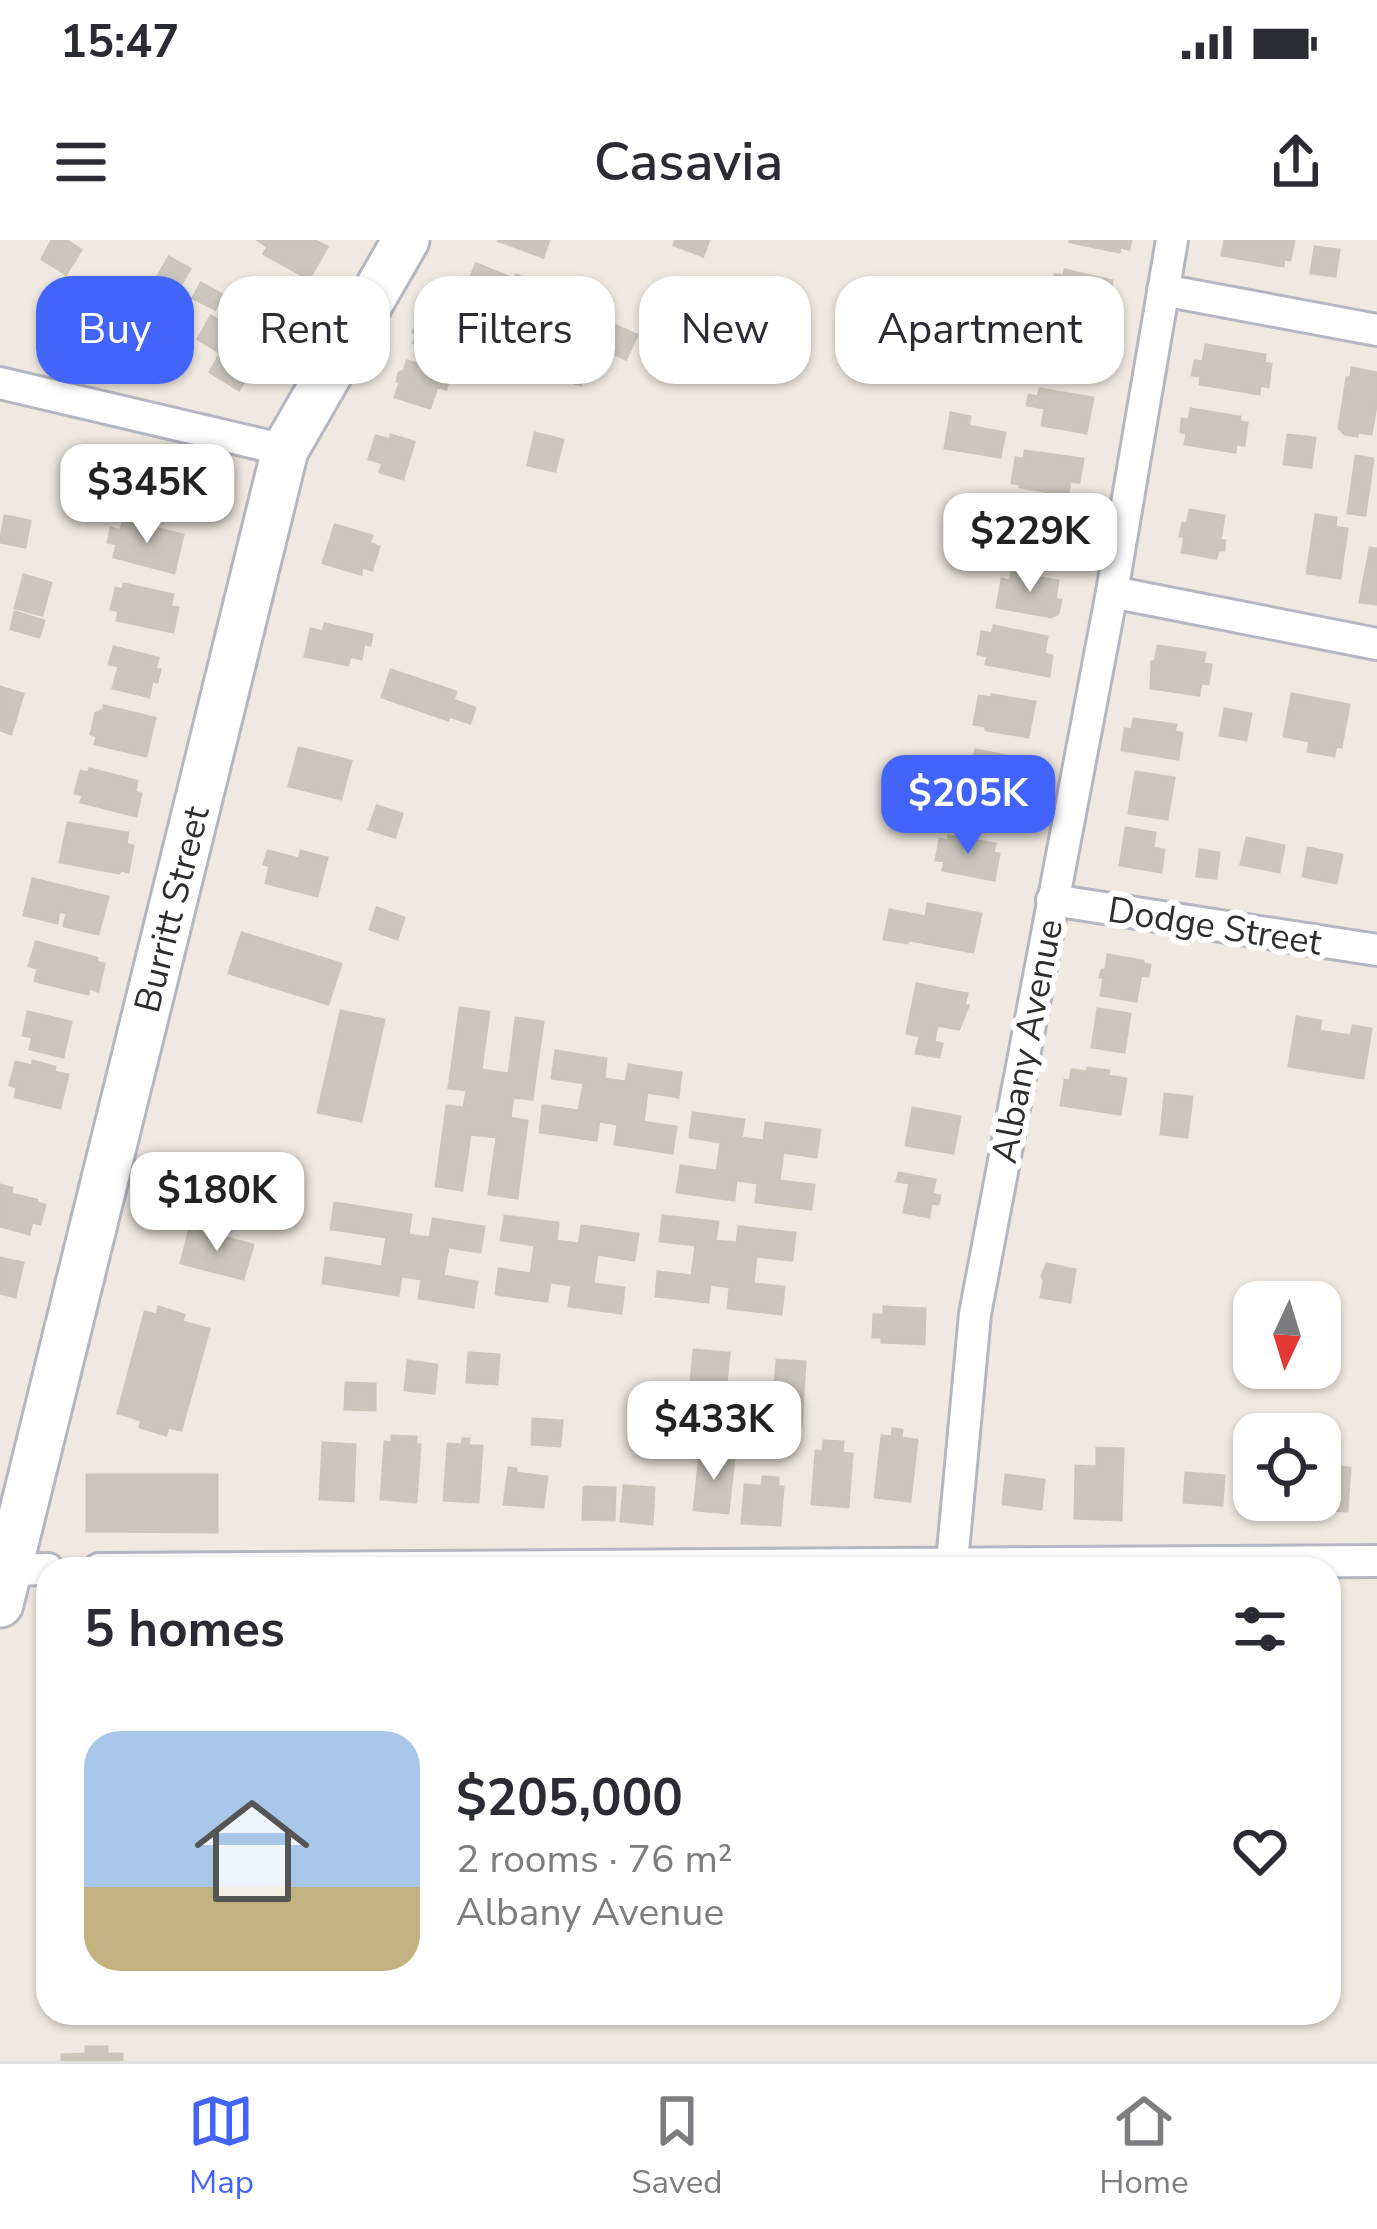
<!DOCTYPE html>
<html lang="en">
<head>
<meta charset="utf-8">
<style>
  body { margin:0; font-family:"Nunito Sans",sans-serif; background:#f2f2f3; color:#2b2b33; height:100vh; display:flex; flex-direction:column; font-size:45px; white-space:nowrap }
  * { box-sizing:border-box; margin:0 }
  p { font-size:39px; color:#7c7c81 }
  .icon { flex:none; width:66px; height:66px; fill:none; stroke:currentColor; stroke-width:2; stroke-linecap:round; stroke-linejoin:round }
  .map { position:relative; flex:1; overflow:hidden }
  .panel { position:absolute; left:36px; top:1317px; width:1305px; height:468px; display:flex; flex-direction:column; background:#fff; border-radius:36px; box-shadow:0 3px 9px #0004 }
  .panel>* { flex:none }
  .top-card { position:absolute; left:36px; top:36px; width:1305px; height:108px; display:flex; gap:24px }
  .needle { width:78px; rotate:184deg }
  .buttons { position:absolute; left:1233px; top:1041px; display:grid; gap:24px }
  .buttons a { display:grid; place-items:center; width:108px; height:108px; border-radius:24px; background:#fff; box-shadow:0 3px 9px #0004; font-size:60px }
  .price { position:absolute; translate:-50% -102px; padding:0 27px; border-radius:24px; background:#fff; color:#222; font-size:39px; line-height:78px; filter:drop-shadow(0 3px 6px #0008) }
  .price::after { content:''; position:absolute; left:50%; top:72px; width:36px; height:27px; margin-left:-18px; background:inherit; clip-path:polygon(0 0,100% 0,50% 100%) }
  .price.active { background:#4264fb; color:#fff }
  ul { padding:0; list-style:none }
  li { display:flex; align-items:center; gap:36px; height:300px; padding:0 48px }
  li+li { border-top:3px solid #e1e1e2 }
  li span { display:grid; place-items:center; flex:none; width:336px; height:240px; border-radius:36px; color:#555 }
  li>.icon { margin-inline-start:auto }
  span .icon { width:144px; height:144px; fill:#fffc; stroke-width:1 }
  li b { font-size:51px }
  h2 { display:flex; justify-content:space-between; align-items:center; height:144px; padding:0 48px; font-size:51px }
  .chip { padding:0 42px; border-radius:36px; background:#fff; box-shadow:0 3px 9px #0004; font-size:42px; line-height:108px }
  .chip.active { background:#4264fb; color:#fff }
  .status { display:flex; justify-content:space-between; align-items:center; height:84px; padding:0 60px; background:#fff; direction:ltr }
  .status svg { height:33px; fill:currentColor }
  header { display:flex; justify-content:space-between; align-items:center; height:156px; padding:0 48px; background:#fff; font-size:54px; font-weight:600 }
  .menu { display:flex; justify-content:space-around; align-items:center; height:168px; border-top:3px solid #e1e1e2; background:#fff; font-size:33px; color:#7c7c81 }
  .menu a { display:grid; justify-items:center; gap:6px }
  .menu .active { color:#4264fb }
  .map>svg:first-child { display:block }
</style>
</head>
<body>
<div class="status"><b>15:47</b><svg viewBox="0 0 49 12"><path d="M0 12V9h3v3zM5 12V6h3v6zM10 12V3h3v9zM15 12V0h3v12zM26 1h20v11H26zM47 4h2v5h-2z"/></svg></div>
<header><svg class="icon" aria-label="menu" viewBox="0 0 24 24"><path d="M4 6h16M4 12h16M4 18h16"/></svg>Casavia<svg class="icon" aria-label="share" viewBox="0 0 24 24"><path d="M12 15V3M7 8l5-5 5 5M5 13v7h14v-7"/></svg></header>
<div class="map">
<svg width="1377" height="1821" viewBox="0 0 1377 1821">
  <rect width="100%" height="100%" fill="#efe9e1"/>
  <g fill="#cbc7bf" stroke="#cbc5ba" stroke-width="3">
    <polygon points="52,0 66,0 81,10 66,34 42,19"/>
    <polygon points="258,0 314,0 327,7 309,39 264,14 268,7"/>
    <polygon points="497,0 549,0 543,17"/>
    <polygon points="676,0 709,0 703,16 674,5"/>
    <polygon points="1071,0 1131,0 1129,9 1120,7 1119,12 1070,2"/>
    <polygon points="1225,0 1294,0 1290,20 1284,19 1283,26 1222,15"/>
    <polygon points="1315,7 1339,10 1335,36 1311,33"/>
    <polygon points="169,17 190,29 176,53 155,41"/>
    <polygon points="476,24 514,39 516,35 526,39 516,65 506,61 503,70 464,55"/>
    <polygon points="1065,30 1112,41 1106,74 1059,65 1060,61 1051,59 1055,35 1064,36"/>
    <polygon points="262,39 293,57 286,69 289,70 274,89 247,73 262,47 258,45"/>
    <polygon points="201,43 223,55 215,69 193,58"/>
    <polygon points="1010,44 1034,48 1030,71 1006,67"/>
    <polygon points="70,47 87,56 71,83 55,74"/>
    <polygon points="113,60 143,80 126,106 96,87"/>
    <polygon points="427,70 466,87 463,94 470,97 459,122 414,103 417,94 413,92 421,75 425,77"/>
    <polygon points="211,76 226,85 222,91 231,96 230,100 259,117 239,150 210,132 221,113 198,99"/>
    <polygon points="594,76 637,95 626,119 584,100"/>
    <polygon points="1059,87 1107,96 1100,133 1053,125 1054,115 1045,114 1049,95 1057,96"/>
    <polygon points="549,103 590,115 581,145 540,133"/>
    <polygon points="1206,105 1265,115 1264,123 1271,124 1268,147 1260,145 1259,154 1200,144 1201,136 1192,135 1195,121 1203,122"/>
    <polygon points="407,121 450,134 446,149 437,147 430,168 395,157 400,143 397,141 399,133 404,131"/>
    <polygon points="1352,128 1377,133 1377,160 1371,194 1358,192 1357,196 1345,194 1339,188 1347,138 1351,137"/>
    <polygon points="1040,149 1093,158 1086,193 1042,185 1045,168 1027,165 1029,155 1038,157"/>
    <polygon points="1191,169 1240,177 1239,182 1247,183 1244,205 1236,204 1235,212 1185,204 1187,193 1181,192 1182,179 1189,180"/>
    <polygon points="951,173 970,177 968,186 1005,193 1000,217 945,208"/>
    <polygon points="535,193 563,200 555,231 528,225"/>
    <polygon points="391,195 414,202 403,239 380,232 383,223 369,219 376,196 390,200"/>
    <polygon points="1288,195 1315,198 1311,227 1284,224"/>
    <polygon points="1025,211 1083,219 1079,242 1070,241 1068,255 1020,247 1020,244 1012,243 1016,218 1024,219"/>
    <polygon points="1356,216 1373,219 1365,275 1348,273"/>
    <polygon points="161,225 208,236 199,275 152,264 155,254 147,252 152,229 160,230"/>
    <polygon points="83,228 114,235 110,255 79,248"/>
    <polygon points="997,268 1059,279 1053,310 992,300"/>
    <polygon points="1190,270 1224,276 1220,300 1225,301 1224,310 1218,310 1216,318 1182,312 1185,296 1180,296 1183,283 1187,284"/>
    <polygon points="1316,275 1336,278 1335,287 1347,289 1340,338 1307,333"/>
    <polygon points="5,276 30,281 25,307 0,302"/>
    <polygon points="124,280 183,295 174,333 114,317 117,304 108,302 111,288 120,291"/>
    <polygon points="335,285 372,296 369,303 379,307 372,330 362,327 361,334 323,323"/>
    <polygon points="1370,308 1377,309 1377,364 1360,362"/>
    <polygon points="1012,333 1058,341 1055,359 1061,360 1058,374 1051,377 997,367 1002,339 1010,341"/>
    <polygon points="24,335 51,343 42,375 15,368"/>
    <polygon points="124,344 173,355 170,367 178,368 173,392 117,380 119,371 111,369 116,348 123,350"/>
    <polygon points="15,372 44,381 39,397 11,389"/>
    <polygon points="325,384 372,395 370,405 364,404 361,419 350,416 348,425 305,416 311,389 323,392"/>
    <polygon points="994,386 1047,397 1044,414 1052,416 1049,436 986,424 988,416 978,414 982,392 992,394"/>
    <polygon points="1158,406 1205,413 1203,424 1211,425 1208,444 1201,443 1199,455 1151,448 1152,422 1155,422"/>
    <polygon points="114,407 158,418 155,429 160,430 157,442 152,441 149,457 113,448 119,426 109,424"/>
    <polygon points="391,430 456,452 453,460 475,468 470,483 449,476 448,480 382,457"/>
    <polygon points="0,447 23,454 11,494 0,490"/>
    <polygon points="1292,454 1349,465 1341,507 1336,506 1334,516 1308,511 1310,501 1284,496"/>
    <polygon points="992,455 1035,462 1028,497 986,490 986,486 974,484 979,456 992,458"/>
    <polygon points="104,466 155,478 146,516 95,504 97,496 91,494 96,473 104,470"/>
    <polygon points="1225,469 1251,474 1246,500 1220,495"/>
    <polygon points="1134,479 1176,485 1174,492 1182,493 1178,519 1122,510 1125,489 1132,490"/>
    <polygon points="299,508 351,521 341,559 289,546"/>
    <polygon points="976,510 1016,518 1026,525 1020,557 969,548 969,539 961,536 963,522 964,519 973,520"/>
    <polygon points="90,529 137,541 135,552 141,554 136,576 81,562 83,555 75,553 81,531 88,533"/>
    <polygon points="918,532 945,536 943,557 916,553"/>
    <polygon points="1136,532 1174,538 1167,579 1129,573"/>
    <polygon points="377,566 402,574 395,597 369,589"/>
    <polygon points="68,583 128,593 126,604 133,606 128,632 122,630 119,633 60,622"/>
    <polygon points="1126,588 1155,593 1153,608 1164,610 1161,632 1120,625"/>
    <polygon points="949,596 995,604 993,613 999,614 994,640 943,630 945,621 936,620 940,599 948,601"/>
    <polygon points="1247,598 1284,606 1279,632 1241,624"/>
    <polygon points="1308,608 1342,615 1336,643 1303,636"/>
    <polygon points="1200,610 1219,613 1216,638 1197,636"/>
    <polygon points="268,611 299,619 301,611 327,618 317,656 266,643 270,626 264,624"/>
    <polygon points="33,639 108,657 98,694 64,686 67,673 59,671 57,683 24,675"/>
    <polygon points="928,664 981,674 973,712 910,700 907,703 884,699 890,670 926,677"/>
    <polygon points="377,668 404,678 397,699 370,689"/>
    <polygon points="242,693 341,724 328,764 229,733"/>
    <polygon points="36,702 97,718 96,722 104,724 98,751 89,748 88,754 35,741 38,728 29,726"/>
    <polygon points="1108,715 1143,721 1143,724 1150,725 1148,736 1141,735 1136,761 1101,755 1104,738 1100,737 1102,730 1106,730"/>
    <polygon points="917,744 967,754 964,766 968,766 959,789 937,785 934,802 942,804 939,817 916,813 920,796 907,793"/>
    <polygon points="460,768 489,772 481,830 509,834 516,778 543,782 532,859 513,857 510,878 527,881 517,958 489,954 497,897 470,894 462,950 436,946 447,866 464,868 467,850 449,848"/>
    <polygon points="1098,769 1130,774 1124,812 1092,807"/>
    <polygon points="341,771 384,780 361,881 318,872"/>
    <polygon points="28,772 71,782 63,817 30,809 33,797 23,795"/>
    <polygon points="1297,777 1321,781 1319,791 1351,796 1353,786 1371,789 1363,838 1289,826"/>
    <polygon points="556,811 606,819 604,839 626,842 629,825 681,833 678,857 647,852 643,882 676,887 672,913 615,904 618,884 599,881 596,900 540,892 543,866 579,871 584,843 552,838"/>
    <polygon points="33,821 55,827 54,832 68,835 60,868 15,857 17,847 10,845 16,822 32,826"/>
    <polygon points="1088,828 1109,831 1108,836 1126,839 1120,874 1061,865 1065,840 1070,841 1072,830 1087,832"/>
    <polygon points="1165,854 1192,857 1187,897 1161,894"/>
    <polygon points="913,868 960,877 953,913 906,905"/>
    <polygon points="693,873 744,880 741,898 764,901 766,883 820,890 816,917 783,912 779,941 814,945 811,969 756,962 758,943 736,940 734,960 677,952 681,926 717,931 721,902 690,897"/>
    <polygon points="899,933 935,940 932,954 940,956 938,964 931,963 929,977 904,972 910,943 897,941"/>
    <polygon points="0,945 12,948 11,954 37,960 36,963 45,965 40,984 32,982 29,994 0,986"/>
    <polygon points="335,963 411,975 408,995 430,998 433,979 484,987 480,1012 448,1007 443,1036 477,1042 473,1067 419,1058 422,1039 401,1036 398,1055 323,1043 326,1018 382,1027 387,997 331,989"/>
    <polygon points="505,976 558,983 556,1001 579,1004 582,986 638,994 634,1020 597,1014 593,1044 624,1048 621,1073 569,1066 572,1045 550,1042 547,1061 496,1054 499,1029 531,1034 535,1005 501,1000"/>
    <polygon points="663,976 718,982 715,1001 737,1003 739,987 795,993 792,1020 756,1016 753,1044 784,1047 781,1074 728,1068 730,1047 710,1044 708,1062 656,1056 658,1032 692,1036 696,1005 660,1001"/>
    <polygon points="190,988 253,1005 243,1039 181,1023"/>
    <polygon points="0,1018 23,1023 15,1057 0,1053"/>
    <polygon points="1047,1024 1075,1030 1070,1062 1041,1057 1044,1041 1042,1036"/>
    <polygon points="159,1067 184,1075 182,1082 209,1089 181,1190 168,1187 166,1195 140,1187 142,1180 118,1173 145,1072 157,1075"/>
    <polygon points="884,1067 925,1069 924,1104 882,1102 882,1097 873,1097 874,1075 884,1075"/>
    <polygon points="694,1110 729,1113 724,1165 689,1162"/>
    <polygon points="469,1113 499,1115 497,1144 467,1142"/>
    <polygon points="777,1120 805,1122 801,1186 772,1184"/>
    <polygon points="408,1121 437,1125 434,1153 405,1150"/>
    <polygon points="346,1143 375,1144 375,1170 345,1169"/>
    <polygon points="658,1162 682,1164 681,1189 656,1188"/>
    <polygon points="533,1179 562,1181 560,1206 532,1204"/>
    <polygon points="893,1189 902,1190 901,1198 917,1200 910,1261 875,1257 882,1196 892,1197"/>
    <polygon points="392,1196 416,1197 416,1205 420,1205 416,1262 381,1259 385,1202 392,1203"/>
    <polygon points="463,1199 469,1199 468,1206 482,1206 478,1262 444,1260 448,1204 462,1205"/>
    <polygon points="824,1201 843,1202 842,1213 852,1214 848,1267 812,1264 816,1211 823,1212"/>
    <polygon points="1249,1201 1254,1201 1254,1260 1282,1260 1281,1269 1242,1265"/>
    <polygon points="323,1203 355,1205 353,1261 320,1259"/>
    <polygon points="1097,1208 1123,1209 1121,1280 1075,1278 1076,1226 1097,1227"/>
    <polygon points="700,1214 734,1217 728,1273 694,1270"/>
    <polygon points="1320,1225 1350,1228 1347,1271 1311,1269 1311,1260 1320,1260"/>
    <polygon points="509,1228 516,1229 516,1233 547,1237 543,1267 504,1264"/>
    <polygon points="1186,1233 1224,1236 1222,1265 1184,1262"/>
    <polygon points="87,1235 217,1235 217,1292 87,1291"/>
    <polygon points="1006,1235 1044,1240 1041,1269 1003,1264"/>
    <polygon points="763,1237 778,1238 778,1247 783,1247 780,1285 742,1283 745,1245 762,1246"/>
    <polygon points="624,1246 654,1248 652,1284 621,1281"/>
    <polygon points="586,1247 615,1248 614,1280 583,1279 584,1248"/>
    <polygon points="86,1807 107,1807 107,1814 122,1814 122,1821 62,1821 62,1815 86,1814"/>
  </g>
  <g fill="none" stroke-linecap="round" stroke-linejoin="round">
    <defs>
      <g id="street">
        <polyline points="1163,50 1377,90"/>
        <polyline points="0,143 285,210"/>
        <polyline points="1112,352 1377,404"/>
        <polyline points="1052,660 1377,710"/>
        <polyline points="952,1322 975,1074 1112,352 1172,0"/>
        <polyline points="99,1329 1377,1321"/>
        <polyline points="8,1330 48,1329"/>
      </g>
      <polyline id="secondary" points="0,1364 285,210 406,0"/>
    </defs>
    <use href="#street" stroke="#b4b7c1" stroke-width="36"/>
    <use href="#secondary" stroke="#b4b7c1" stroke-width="51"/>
    <use href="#street" stroke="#fff" stroke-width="30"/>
    <use href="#secondary" stroke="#fff" stroke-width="45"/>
  </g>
  <g text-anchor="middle" stroke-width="12" stroke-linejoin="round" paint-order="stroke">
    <g font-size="36" fill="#2e2e2e" stroke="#fff">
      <text transform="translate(171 669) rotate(-76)" y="13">Burritt Street</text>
      <text transform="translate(1215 685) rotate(9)" y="13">Dodge Street</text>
      <text transform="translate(1026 801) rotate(-79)" y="13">Albany Avenue</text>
    </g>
  </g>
</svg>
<div class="buttons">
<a><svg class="needle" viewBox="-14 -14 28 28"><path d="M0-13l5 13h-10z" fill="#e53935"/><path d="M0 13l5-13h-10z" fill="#7c7c81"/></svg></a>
<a><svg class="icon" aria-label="locate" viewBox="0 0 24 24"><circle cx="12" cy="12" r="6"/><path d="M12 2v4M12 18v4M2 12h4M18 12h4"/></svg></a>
</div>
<b class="price" style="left:147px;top:306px">$345K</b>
<b class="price" style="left:1030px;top:355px">$229K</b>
<b class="price active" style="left:968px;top:617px">$205K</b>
<b class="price" style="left:217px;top:1014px">$180K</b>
<b class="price" style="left:714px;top:1243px">$433K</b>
<div class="top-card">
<a class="chip active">Buy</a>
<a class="chip">Rent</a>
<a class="chip">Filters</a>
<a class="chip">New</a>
<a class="chip">Apartment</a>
</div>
<section class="panel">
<h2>5 homes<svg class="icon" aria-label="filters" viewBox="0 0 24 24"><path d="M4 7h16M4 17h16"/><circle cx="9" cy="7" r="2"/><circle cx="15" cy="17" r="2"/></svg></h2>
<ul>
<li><span style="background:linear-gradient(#a9c7e8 65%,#c2b280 0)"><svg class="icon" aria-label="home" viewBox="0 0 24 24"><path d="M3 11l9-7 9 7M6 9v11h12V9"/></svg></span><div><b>$205,000</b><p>2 rooms · 76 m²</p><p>Albany Avenue</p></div><svg class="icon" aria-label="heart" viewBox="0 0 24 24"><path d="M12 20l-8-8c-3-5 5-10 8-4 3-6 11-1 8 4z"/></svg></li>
</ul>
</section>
</div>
<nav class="menu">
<a class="active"><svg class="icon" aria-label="map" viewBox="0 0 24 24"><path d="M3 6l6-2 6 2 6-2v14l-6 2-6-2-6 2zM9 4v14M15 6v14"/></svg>Map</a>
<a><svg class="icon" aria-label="saved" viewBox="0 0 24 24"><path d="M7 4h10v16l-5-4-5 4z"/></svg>Saved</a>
<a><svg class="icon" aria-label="home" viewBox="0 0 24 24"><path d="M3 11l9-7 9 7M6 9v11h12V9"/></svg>Home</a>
</nav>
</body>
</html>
